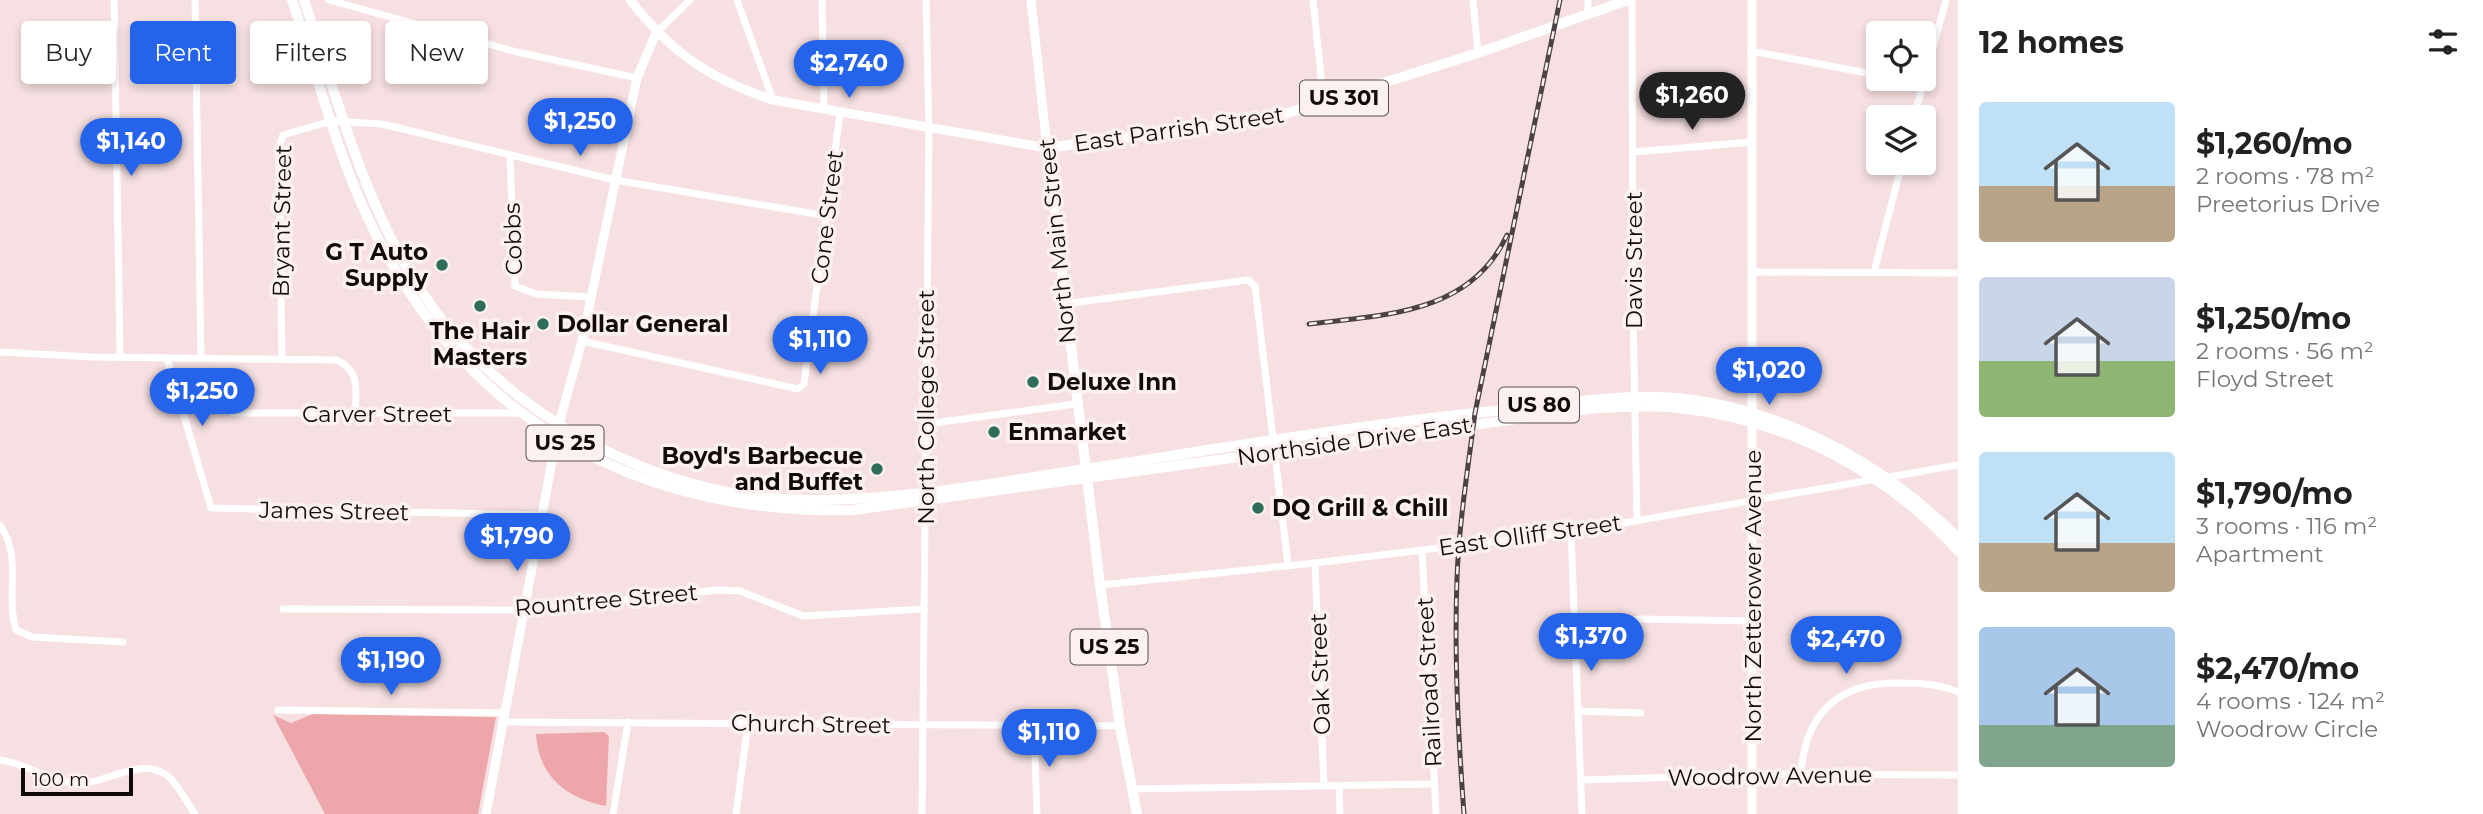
<!DOCTYPE html>
<html lang="en">
<head>
<meta charset="utf-8">
<style>
  body { margin:0; font-family:Montserrat,sans-serif; background:#f6f6f6; color:#222; height:100vh; display:flex; flex-direction:column; font-size:26px; white-space:nowrap }
  * { box-sizing:border-box; margin:0 }
  p { font-size:23px; color:#767676 }
  .icon { flex:none; width:38px; height:38px; fill:none; stroke:currentColor; stroke-width:2; stroke-linecap:round; stroke-linejoin:round }
  .map { position:relative; flex:1; overflow:hidden }
  .sheet { display:flex; flex-direction:column; background:#fff; width:525px }
  .sheet>* { flex:none }
  .banner { position:absolute; left:21px; top:21px; width:665px; height:63px; display:flex; gap:14px }
  .controls { position:absolute; left:1866px; top:21px; display:grid; gap:14px }
  .controls a { display:grid; place-items:center; width:70px; height:70px; border-radius:7px; background:#fff; box-shadow:0 4px 10px #0003; font-size:35px }
  .scale { position:absolute; left:21px; bottom:18px; width:112px; box-sizing:border-box; padding-left:7px; border:4px solid #110b0b; border-top:0; font-size:19px; line-height:24px; white-space:nowrap; color:#110b0b; -webkit-text-stroke:5px #fdf0f0; paint-order:stroke }
  .price { position:absolute; translate:-50% -60px; padding:0 16px; border-radius:24px; background:#2563eb; color:#fff; font-size:23px; line-height:46px; filter:drop-shadow(0 2px 4px #0008) }
  .price::after { content:''; position:absolute; left:50%; top:42px; width:21px; height:16px; margin-left:-10px; background:inherit; clip-path:polygon(0 0,100% 0,50% 100%) }
  .price.selected { background:#222; color:#fff }
  ul { padding:0; list-style:none }
  li { display:flex; align-items:center; gap:21px; height:175px; padding:0 21px }
  li span { display:grid; place-items:center; flex:none; width:196px; height:140px; border-radius:7px; color:#555 }
  li>.icon { margin-inline-start:auto }
  span .icon { width:84px; height:84px; fill:#fffc; stroke-width:1 }
  li b { font-size:30px }
  h2 { display:flex; justify-content:space-between; align-items:center; height:84px; padding:0 21px; font-size:30px }
  .chip { padding:0 24px; border-radius:7px; background:#fff; box-shadow:0 4px 10px #0003; font-size:24px; line-height:63px }
  .chip.selected { background:#2563eb; color:#fff }
  main { display:flex; flex:1; min-height:0 }
  .map>svg:first-child { display:block }
</style>
</head>
<body>
<main>
<div class="map">
<svg width="1958" height="814" viewBox="0 0 1958 814">
  <rect width="100%" height="100%" fill="#f6e0e1"/>
  <g fill="#eda7ab">
    <polygon points="313,714 496,717 478,814 325,814 273,715 291,723"/>
    <path d="M604,732L609,736L606,806C567,799 538,776 536,734Z"/>
  </g>
  <g fill="none" stroke-linecap="round" stroke-linejoin="round">
    <g stroke="#fff" stroke-width="7">
      <polyline points="114,0 120,357"/>
      <polyline points="195,0 201,358"/>
      <polyline points="329,0 517,52 637,78"/>
      <polyline points="737,0 773,100"/>
      <polyline points="822,0 824,110"/>
      <polyline points="1313,0 1324,104"/>
      <polyline points="1473,0 1478,53"/>
      <polyline points="1632,0 1633,310 1637,520"/>
      <polyline points="1588,14 1588,0"/>
      <polyline points="656,33 690,0"/>
      <polyline points="1751,51 1878,75"/>
      <polyline points="1897,79 1922,83"/>
      <polyline points="1914,117 1946,0"/>
      <polyline points="1634,152 1752,142"/>
      <polyline points="510,157 515,286 536,294 590,297"/>
      <polyline points="1753,272 1958,273"/>
      <polyline points="1874,272 1902,163"/>
      <polyline points="1064,304 1248,280 1255,286 1288,565"/>
      <polyline points="582,341 798,389 804,384 840,113"/>
      <path d="M0,352L92,357L336,360C361,370 356,392 355,415"/>
      <polyline points="167,358 211,508 541,515"/>
      <polyline points="282,359 279,148 283,135 332,121 382,124 615,180 828,216"/>
      <polyline points="232,413 522,413"/>
      <polyline points="926,424 1076,404"/>
      <path d="M0,525C23,558 5,594 16,630L32,637L123,642"/>
      <polyline points="1571,532 1582,814"/>
      <polyline points="1422,551 1436,814"/>
      <polyline points="1315,563 1324,786"/>
      <polyline points="1100,585 1315,563 1571,532 1958,465"/>
      <polyline points="283,609 526,610 718,590 740,591 803,616 924,609"/>
      <polyline points="1574,628 1640,619 1753,621"/>
      <polyline points="278,710 503,713"/>
      <polyline points="1578,711 1641,713"/>
      <polyline points="502,722 1120,726"/>
      <polyline points="1034,726 1037,814"/>
      <path d="M0,760C26,763 46,780 72,783C103,788 143,752 170,778C180,788 187,803 195,814"/>
      <path d="M1801,774C1805,714 1838,682 1899,683C1921,683 1938,684 1958,692"/>
      <polyline points="1581,780 1781,774 1958,775"/>
      <polyline points="1339,786 1340,814"/>
      <polyline points="1131,789 1434,784"/>
      <polyline points="613,814 628,722"/>
      <polyline points="736,814 748,723"/>
      <polyline points="922,814 929,129 926,0"/>
    </g>
    <g stroke="#fff" stroke-width="9">
      <path d="M630,0C673,54 708,78 773,100L1047,148L1031,0"/>
      <polyline points="1752,0 1752,814"/>
      <polyline points="486,814 559,424 582,341 637,78 656,33"/>
    </g>
    <g stroke="#fff" stroke-width="10">
      <path d="M292,0C316,71 335,147 367,216C460,417 634,515 853,510L1597,408C1624,407 1651,405 1678,408C1785,419 1886,470 1958,551"/>
      <path d="M304,0C343,114 372,239 452,332C541,436 680,502 818,500C916,499 1016,479 1112,465C1240,445 1367,424 1494,411C1567,404 1638,388 1711,403C1808,422 1888,469 1958,538"/>
      <polyline points="1137,814 1120,726 1100,585 1047,148 1272,118 1478,53 1628,0"/>
    </g>
    <defs>
      <g id="rail">
        <path d="M1309,324C1384,315 1471,314 1507,235"/>
        <path d="M1464,814C1458,735 1454,657 1457,578C1459,523 1468,468 1475,413L1560,0"/>
      </g>
    </defs>
    <use href="#rail" stroke="#4d4243" stroke-width="5"/>
    <use href="#rail" stroke="#fdf0f0" stroke-width="2.5" stroke-dasharray="8" stroke-linecap="butt"/>
  </g>
  <g fill="#306e5b" stroke="#fdf0f0" stroke-width="2.5">
    <circle cx="442" cy="265" r="7"/>
    <circle cx="480" cy="306" r="7"/>
    <circle cx="543" cy="324" r="7"/>
    <circle cx="1033" cy="382" r="7"/>
    <circle cx="994" cy="432" r="7"/>
    <circle cx="877" cy="469" r="7"/>
    <circle cx="1258" cy="508" r="7"/>
  </g>
  <g text-anchor="middle" stroke-width="7" stroke-linejoin="round" paint-order="stroke">
    <g fill="#fdf0f0" stroke="#585050" stroke-width="2">
      <rect x="1300" y="80.5" width="88" height="35" rx="5"/>
      <rect x="1499" y="387.5" width="80" height="35" rx="5"/>
      <rect x="526.5" y="425.5" width="77" height="35" rx="5"/>
      <rect x="1070.5" y="629.5" width="77" height="35" rx="5"/>
    </g>
    <g font-size="21" font-weight="bold" fill="#110b0b">
      <text x="1344" y="105">US 301</text>
      <text x="1539" y="412">US 80</text>
      <text x="565" y="450">US 25</text>
      <text x="1109" y="654">US 25</text>
    </g>
    <g font-size="23" fill="#110b0b" stroke="#fdf0f0">
      <text transform="translate(1179 129) rotate(-8)" y="8">East Parrish Street</text>
      <text transform="translate(827 217) rotate(-83)" y="8">Cone Street</text>
      <text transform="translate(282 221) rotate(-89)" y="8">Bryant Street</text>
      <text transform="translate(513 239) rotate(-92)" y="8">Cobbs</text>
      <text transform="translate(1057 241) rotate(-96)" y="8">North Main Street</text>
      <text transform="translate(1634 260) rotate(-90)" y="8">Davis Street</text>
      <text transform="translate(926 407) rotate(-90)" y="8">North College Street</text>
      <text x="377" y="422">Carver Street</text>
      <text transform="translate(1354 441) rotate(-8)" y="8">Northside Drive East</text>
      <text transform="translate(334 511) rotate(1)" y="8">James Street</text>
      <text transform="translate(1530 535) rotate(-8)" y="8">East Olliff Street</text>
      <text transform="translate(1753 596) rotate(-90)" y="8">North Zetterower Avenue</text>
      <text transform="translate(606 600) rotate(-5)" y="8">Rountree Street</text>
      <text transform="translate(1320 674) rotate(-92)" y="8">Oak Street</text>
      <text transform="translate(1429 682) rotate(-93)" y="8">Railroad Street</text>
      <text transform="translate(811 724) rotate(1)" y="8">Church Street</text>
      <text transform="translate(1770 776) rotate(-1)" y="8">Woodrow Avenue</text>
    </g>
    <g font-size="23" font-weight="bold" fill="#110b0b" stroke="#fdf0f0" text-anchor="start">
      <text x="428" y="260" text-anchor="end">G T Auto<tspan x="428" dy="26">Supply</tspan></text>
      <text x="557" y="332">Dollar General</text>
      <text x="480" y="339" text-anchor="middle">The Hair<tspan x="480" dy="26">Masters</tspan></text>
      <text x="1047" y="390">Deluxe Inn</text>
      <text x="1008" y="440">Enmarket</text>
      <text x="863" y="464" text-anchor="end">Boyd's Barbecue<tspan x="863" dy="26">and Buffet</tspan></text>
      <text x="1272" y="516">DQ Grill &amp; Chill</text>
    </g>
  </g>
</svg>
<div class="controls">
<a><svg class="icon" aria-label="locate" viewBox="0 0 24 24"><circle cx="12" cy="12" r="6"/><path d="M12 2v4M12 18v4M2 12h4M18 12h4"/></svg></a>
<a><svg class="icon" aria-label="layers" viewBox="0 0 24 24"><path d="M12 4l9 5-9 5-9-5zM3 14l9 5 9-5"/></svg></a>
</div>
<div class="scale">100 m</div>
<b class="price" style="left:849px;top:100px">$2,740</b>
<b class="price selected" style="left:1692px;top:132px">$1,260</b>
<b class="price" style="left:580px;top:158px">$1,250</b>
<b class="price" style="left:131px;top:178px">$1,140</b>
<b class="price" style="left:820px;top:376px">$1,110</b>
<b class="price" style="left:1769px;top:407px">$1,020</b>
<b class="price" style="left:202px;top:428px">$1,250</b>
<b class="price" style="left:517px;top:573px">$1,790</b>
<b class="price" style="left:1591px;top:673px">$1,370</b>
<b class="price" style="left:1846px;top:676px">$2,470</b>
<b class="price" style="left:391px;top:697px">$1,190</b>
<b class="price" style="left:1049px;top:769px">$1,110</b>
<div class="banner">
<a class="chip">Buy</a>
<a class="chip selected">Rent</a>
<a class="chip">Filters</a>
<a class="chip">New</a>
</div>
</div>
<section class="sheet">
<h2>12 homes<svg class="icon" aria-label="filters" viewBox="0 0 24 24"><path d="M4 7h16M4 17h16"/><circle cx="9" cy="7" r="2"/><circle cx="15" cy="17" r="2"/></svg></h2>
<ul>
<li><span style="background:linear-gradient(#bfe0f5 60%,#b9a48a 0)"><svg class="icon" aria-label="home" viewBox="0 0 24 24"><path d="M3 11l9-7 9 7M6 9v11h12V9"/></svg></span><div><b>$1,260/mo</b><p>2 rooms · 78 m²</p><p>Preetorius Drive</p></div></li>
<li><span style="background:linear-gradient(#c9d6e8 60%,#8fb573 0)"><svg class="icon" aria-label="home" viewBox="0 0 24 24"><path d="M3 11l9-7 9 7M6 9v11h12V9"/></svg></span><div><b>$1,250/mo</b><p>2 rooms · 56 m²</p><p>Floyd Street</p></div></li>
<li><span style="background:linear-gradient(#bfe0f5 65%,#b9a48a 0)"><svg class="icon" aria-label="home" viewBox="0 0 24 24"><path d="M3 11l9-7 9 7M6 9v11h12V9"/></svg></span><div><b>$1,790/mo</b><p>3 rooms · 116 m²</p><p>Apartment</p></div></li>
<li><span style="background:linear-gradient(#a9c7e8 70%,#7fa58c 0)"><svg class="icon" aria-label="home" viewBox="0 0 24 24"><path d="M3 11l9-7 9 7M6 9v11h12V9"/></svg></span><div><b>$2,470/mo</b><p>4 rooms · 124 m²</p><p>Woodrow Circle</p></div></li>
</ul>
</section>
</main>
</body>
</html>
